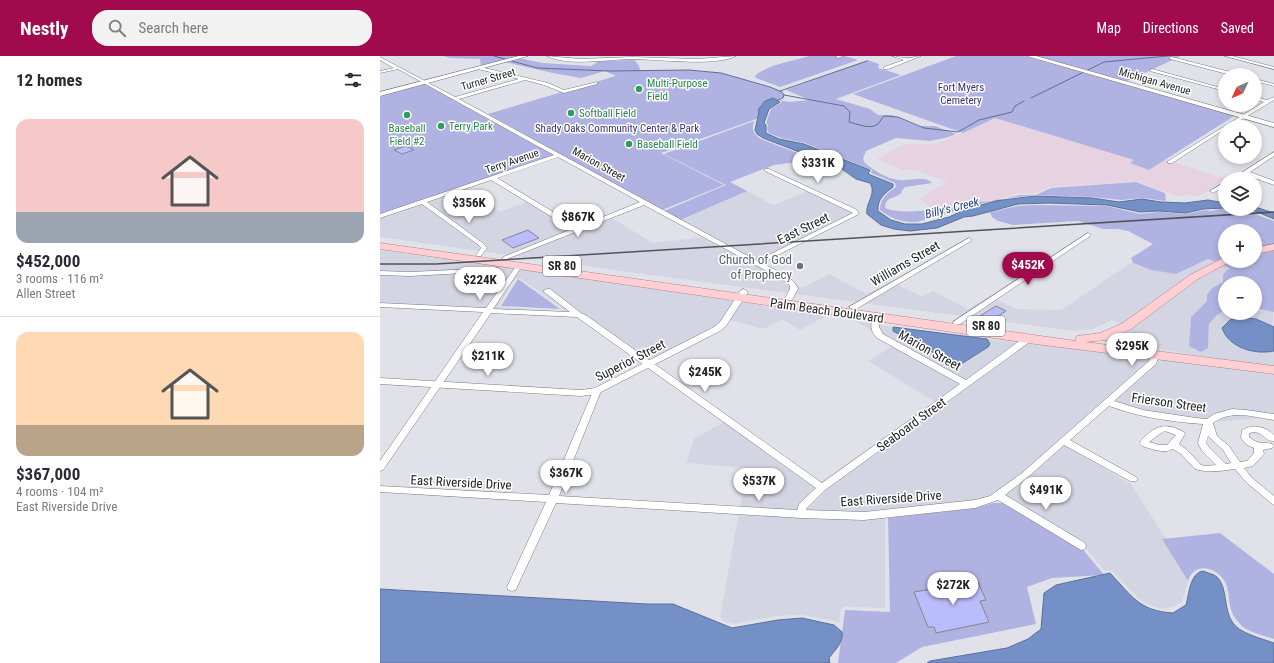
<!DOCTYPE html>
<html lang="en">
<head>
<meta charset="utf-8">
<style>
  body { margin:0; font-family:"Roboto Condensed",sans-serif; background:#f2f2f3; color:#2b2b33; height:100vh; display:flex; flex-direction:column; font-size:15px; white-space:nowrap }
  * { box-sizing:border-box; margin:0 }
  p { font-size:13px; color:#7c7c81 }
  .icon { flex:none; width:22px; height:22px; fill:none; stroke:currentColor; stroke-width:2; stroke-linecap:round; stroke-linejoin:round }
  .map { position:relative; flex:1; overflow:hidden }
  .side { display:flex; flex-direction:column; background:#fff; width:380px }
  .side>* { flex:none }
  .needle { width:26px; rotate:226deg }
  .tools { position:absolute; left:838px; top:12px; display:grid; gap:8px }
  .tools a { display:grid; place-items:center; width:44px; height:44px; border-radius:50%; background:#fff; box-shadow:0 2px 6px #0003; font-size:20px }
  .price { position:absolute; translate:-50% -34px; padding:0 9px; border-radius:14px; background:#fff; color:#222; font-size:13px; line-height:26px; filter:drop-shadow(0 1px 2px #0008) }
  .price::after { content:''; position:absolute; left:50%; top:24px; width:12px; height:9px; margin-left:-6px; background:inherit; clip-path:polygon(0 0,100% 0,50% 100%) }
  .price.current { background:#a10b4d; color:#fff }
  ul { padding:0; list-style:none }
  li { display:grid; align-content:center; gap:8px; height:212px; padding:0 16px }
  li+li { border-top:1px solid #e1e1e2 }
  li span { display:grid; place-items:center; height:124px; border-radius:12px; color:#555 }
  li>.icon { margin-inline-start:auto }
  span .icon { width:72px; height:72px; fill:#fffc; stroke-width:1 }
  li b { font-size:17px }
  h2 { display:flex; justify-content:space-between; align-items:center; height:48px; padding:0 16px; font-size:17px }
  header { display:flex; align-items:center; gap:24px; box-sizing:border-box; height:56px; padding:0 20px; background:#a10b4d; color:#fff }
  header strong { font-size:19px }
  nav { display:flex; gap:22px; margin-inline-start:auto; font-size:14px }
  .search { width:280px; height:36px; background:#f2f2f3; display:flex; align-items:center; gap:10px; box-sizing:border-box; padding:0 14px; border-radius:16px; color:#7c7c81; font-size:15px }
  main { display:flex; flex:1; min-height:0 }
  .map>svg:first-child { display:block }
</style>
</head>
<body>
<header>
<strong>Nestly</strong>
<div class="search"><svg class="icon" aria-label="search" viewBox="0 0 24 24"><circle cx="10" cy="10" r="6"/><path d="M15 15l6 6"/></svg>Search here</div>
<nav><a>Map</a><a>Directions</a><a>Saved</a></nav>
</header>
<main>
<section class="side">
<h2>12 homes<svg class="icon" aria-label="filters" viewBox="0 0 24 24"><path d="M4 7h16M4 17h16"/><circle cx="9" cy="7" r="2"/><circle cx="15" cy="17" r="2"/></svg></h2>
<ul>
<li><span style="background:linear-gradient(#f6c9c9 75%,#9aa5b1 0)"><svg class="icon" aria-label="home" viewBox="0 0 24 24"><path d="M3 11l9-7 9 7M6 9v11h12V9"/></svg></span><div><b>$452,000</b><p>3 rooms · 116 m²</p><p>Allen Street</p></div></li>
<li><span style="background:linear-gradient(#ffd9b3 75%,#b9a48a 0)"><svg class="icon" aria-label="home" viewBox="0 0 24 24"><path d="M3 11l9-7 9 7M6 9v11h12V9"/></svg></span><div><b>$367,000</b><p>4 rooms · 104 m²</p><p>East Riverside Drive</p></div></li>
</ul>
</section>
<div class="map">
<svg width="894" height="607" viewBox="0 0 894 607">
  <rect width="100%" height="100%" fill="#e1e2e9"/>
  <g fill="#d4d5e3" fill-rule="evenodd">
    <polygon points="84,131 120,156 152,144 195,172 227,159 273,187 326,181 298,165 367,135 394,149 429,134 478,157 376,206 422,232 449,218 487,238 511,225 542,241 553,235 588,253 610,240 636,253 681,254 752,206 756,209 771,214 796,218 828,203 836,206 819,215 744,269 732,264 713,273 694,275 270,219 0,181 0,133"/>
    <path d="M0,194L184,220L355,245L341,265L334,271L268,306L194,258L0,248ZM140,222L182,252L183,254L178,255L118,251L135,223Z"/>
    <polygon points="841,208 852,214 843,226 832,232 827,245 811,261 809,290 829,280 829,268 837,259 845,254 845,257 875,257 875,252 893,256 894,311 757,290 747,282 750,273 816,222"/>
    <polygon points="361,246 446,260 420,274 402,263 384,273 349,264"/>
    <polygon points="475,265 513,271 514,275 578,310 610,288 607,283 894,316 894,364 885,362 819,367 725,347 684,389 751,428 786,483 783,483 808,525 802,546 795,550 784,553 769,549 759,543 733,516 730,514 725,515 703,489 624,444 612,444 505,460 505,552 465,551 461,553 459,567 455,565 422,559 397,560 353,568 344,565 340,561 367,412 306,407 314,383 347,364 436,429 555,346 488,305 516,288"/>
  </g>
  <polygon fill="#e6d2e1" points="615,62 755,104 751,107 769,114 786,103 845,123 818,141 812,139 798,140 756,125 670,131 655,137 639,137 619,143 596,145 555,154 539,143 567,126 536,114 523,114 497,103 525,88 557,88"/>
  <g fill="#b0b3e1">
    <polygon points="63,0 140,0 101,11 100,3 71,2"/>
    <path d="M429,0H465L478,4L403,30L400,31L376,22L375,20C386,9 414,5 429,0Z"/>
    <polygon points="576,0 644,0 854,60 769,114 750,107 754,104 615,62 583,77 473,38"/>
    <polygon points="652,0 801,0 745,26"/>
    <polygon points="139,2 162,7 211,10 219,5 256,4 255,5 259,10 260,14 236,20 225,15 201,22 173,17 125,6"/>
    <path d="M488,4L499,8L498,12L521,19L456,43L490,53L498,59H512L539,70H555L576,78L569,81L550,85L516,82L486,95L483,103L485,107C495,115 505,122 519,124C530,125 540,120 550,125L552,127L525,131C523,133 522,135 521,137C514,144 506,139 505,152C521,158 540,154 556,155L597,146L620,144L640,139H656L671,132L756,126L785,137L786,145L762,142L742,144L712,141L655,139L614,144L537,166C520,166 514,164 500,154C500,143 507,137 516,131L515,127L491,117L492,114L425,87L401,82L389,77L387,73L388,69L386,67L391,53L402,46L400,44L409,46L430,44L406,34L408,33Z"/>
    <polygon points="256,14 309,14 341,17 390,31 402,36 404,39 403,42 389,48 385,60 281,97 344,129 282,154 108,58"/>
    <polygon points="46,27 175,99 0,159 0,39"/>
    <path d="M374,65C371,74 374,78 381,83L428,101L432,104L394,109L350,126L367,135L298,165L284,155L346,129L284,98Z"/>
    <polygon points="652,149 727,150 760,158 779,156 807,158 824,154 831,155 840,153 867,155 894,165 894,189 875,193 875,175 845,175 845,202 836,206 828,203 796,218 771,214 753,207 751,202 773,188 748,175 738,173 723,173 698,165 633,169 618,165 612,161 610,156 638,150"/>
    <polygon points="894,193 894,256 875,252 875,227 845,227 845,254 837,259 829,268 828,292 821,296 809,290 811,261 827,245 827,239 832,232 843,226 843,219 847,214 851,213 841,208 850,205 875,205 875,197"/>
    <polygon points="138,223 180,253 121,250"/>
    <polygon points="613,447 625,447 701,491 724,519 672,522 647,531 656,568 542,591 516,607 458,607 465,554 510,556 508,462 596,452"/>
    <path d="M840,477L894,518V583C885,580 866,576 860,568C858,565 853,561 852,556C848,547 850,535 845,526C837,511 814,505 808,525L782,483Z"/>
  </g>
  <g fill="#7490c6" stroke="#5c7097">
    <path d="M393,42L400,46L389,53L384,67L386,69V77L399,83L424,88L490,114L488,118L513,128V131C505,137 497,143 498,155L511,164L525,168H542L569,161L584,154L615,145L655,140L712,142L739,146L762,143L781,146L805,147L828,144L845,147V152L823,153L806,157L779,155L760,156L727,149L669,147L638,148L593,160L584,161L557,172L530,175L514,173L501,169L487,158C485,147 497,138 490,127L476,123L459,111L437,105L430,100L383,82L377,78L375,74L379,56L378,54L385,45Z"/>
    <polygon points="875,151 894,157 894,163 875,155 859,153 875,153"/>
    <path d="M859,261L876,263L894,271V295C875,299 849,292 842,272L850,264Z"/>
    <polygon points="513,271 607,283 610,288 608,291 578,310 513,275"/>
    <path d="M823,515C827,517 834,518 837,521C848,531 843,554 853,567C859,577 883,583 894,587V607H547L550,605L627,592L648,583L661,573L664,537L676,529L730,517C752,540 759,555 793,557L806,549C809,538 810,517 823,515Z"/>
    <path d="M0,533L267,548H293L352,572L398,564L422,562L454,569L462,576C464,586 455,594 449,602L450,607H0Z"/>
  </g>
  <g fill="none" stroke-linecap="round" stroke-linejoin="round">
    <g stroke="#5c7097" stroke-width="1">
      <polyline points="114,0 157,12 229,15 309,14 341,17 390,31 402,36 404,39 403,42 396,45"/>
      <polyline points="400,35 487,5"/>
      <path d="M404,39L464,50L470,56L469,66C477,68 491,74 498,68C500,66 502,62 504,60L518,61L544,72L578,76L599,64L632,56L635,50L644,45"/>
      <polyline points="651,42 724,6 788,0"/>
    </g>
  </g>
  <g fill="#babdfb" stroke="#85858b">
    <polygon points="26,90 34,94 22,98 14,94"/>
    <polygon points="148,174 159,182 133,192 122,184"/>
    <polygon points="616,250 626,255 610,265 600,260"/>
    <polygon points="597,524 606,544 600,545 609,566 556,577 554,571 548,571 534,536 558,532 557,529 571,526 572,529"/>
  </g>
  <g fill="none" stroke-linecap="round" stroke-linejoin="round">
    <defs>
      <g id="minor">
        <path d="M167,0L200,3L252,1L318,3L356,0C336,11 277,3 252,3C229,3 187,11 167,0Z"/>
        <polygon points="457,0 463,0 458,2 456,1"/>
        <path d="M512,0C517,0 523,3 528,2C533,2 536,0 541,0L508,13H504V11L524,4Z"/>
        <polygon points="845,0 852,0 894,11 894,13"/>
        <path d="M0,1L75,41L139,23L98,13V12L100,11L168,27L184,34L217,26V28L184,37L164,29L145,24L79,43L377,205L473,157L385,115V113H389L473,152L477,154L479,158L382,207C392,213 415,221 418,233L412,244H409L405,242L410,233V230L407,226L264,149L127,203H123V201L192,173L111,124L47,146L104,188L107,192L101,200H97L96,199L101,192L100,190L42,148L0,162V158L174,99L18,13L0,17V15L14,12L0,4ZM178,101L260,146L198,171L117,122Z"/>
        <polygon points="792,1 858,18 858,19 851,19 790,3 790,1"/>
        <polygon points="772,13 845,33 845,35 770,15 770,14"/>
        <polygon points="875,23 894,28 894,30 875,25"/>
        <polygon points="875,41 887,44 894,41 894,44 849,71 845,71 845,73 792,107 788,107 788,105 884,46 875,44"/>
        <polygon points="894,96 894,100 870,116 894,125 894,129 866,119 859,123 852,123"/>
        <polygon points="845,126 845,130 833,137 830,135"/>
        <polygon points="708,177 711,179 710,180 580,268 574,268 573,266"/>
        <polygon points="589,182 591,183 591,185 476,253 473,253 469,251"/>
        <path d="M139,208L142,210L113,253L190,256L163,235L167,233H170L201,257L207,260L442,427L580,328L497,282C490,275 490,268 494,259H497L501,261L499,271L503,278L586,324L645,281H651L652,283L651,285L445,434L427,452L426,454L484,456L595,444L610,440L642,417L769,305L771,299L775,297L779,299L776,308L734,345L763,354L816,362L827,363L834,358L852,353L866,354L894,358V364C873,361 852,353 833,367L837,380L849,390L860,406L867,405L874,397V392L867,389L861,382L862,374C873,368 885,370 894,379V385C884,386 883,373 869,377V381C880,390 882,385 892,388L894,390L892,392L883,394L884,398L873,410L864,412L872,422L894,440V449L891,447L866,426L855,413C841,415 829,417 815,413L801,398L793,393C783,398 772,393 762,390L760,388C761,383 764,381 768,378C780,367 791,369 804,376L805,378L799,388L807,394L821,409L826,410L836,409L822,395L818,387L823,368C791,366 759,361 729,350L690,384L756,421L758,423L756,425H750L684,389L648,421L625,439L705,487L706,490L705,493L701,494L618,444L595,452L484,464L421,462L176,447L137,531L136,534L132,535L128,534L127,531L166,446L0,436V430L169,439L213,335L217,332L221,335L179,440L417,454L419,448L436,432L201,264L197,261L111,257L3,414L0,415V405L103,256L0,251V247L106,252L137,209ZM785,375L796,379L787,389H779L769,386L781,377ZM828,380L843,394L851,407L846,408L829,391L826,387Z"/>
        <polygon points="118,212 120,213 121,214 120,215 30,220 0,219 0,215 30,216"/>
      </g>
      <g id="tertiary">
        <polygon points="139,0 148,0 0,40 0,36"/>
        <polygon points="647,0 656,0 894,67 894,71"/>
        <polygon points="364,233 368,236 346,270 340,275 217,338 201,340 0,328 0,322 201,334 215,332 334,271 340,266 361,234"/>
      </g>
      <g id="primary">
        <polygon points="0,187 696,285 695,283 697,280 720,277 743,267 810,219 845,201 845,205 850,205 849,206 818,223 751,273 727,284 705,286 894,310 894,318 648,287 0,193"/>
        <polygon points="894,188 894,194 875,198 875,192"/>
      </g>
    </defs>
    <use href="#minor" stroke="#79797f" stroke-width="1"/>
    <use href="#tertiary" stroke="#79797f" stroke-width="1"/>
    <use href="#primary" stroke="#b38084" stroke-width="1"/>
    <use href="#minor" fill="#fff" fill-rule="evenodd"/>
    <use href="#tertiary" fill="#fff" fill-rule="evenodd"/>
    <use href="#primary" fill="#ffd0d3" fill-rule="evenodd"/>
    <polyline stroke="#515255" stroke-width="1.5" points="0,208 56,208 894,156"/>
  </g>
  <g fill="#2e9e5b" stroke="#fff" stroke-width="1.5">
    <circle cx="259" cy="33" r="4"/>
    <circle cx="191" cy="57" r="4"/>
    <circle cx="27" cy="59" r="4"/>
    <circle cx="61" cy="70" r="4"/>
    <circle cx="249" cy="88" r="4"/>
  </g>
  <circle fill="#6b7280" stroke="#fff" stroke-width="1.5" cx="420" cy="210" r="4"/>
  <g text-anchor="middle" stroke-width="3" stroke-linejoin="round" paint-order="stroke">
    <g font-size="11" fill="#252628" stroke="#fff">
      <text transform="translate(108 23) rotate(-16)" y="4">Turner Street</text>
      <text transform="translate(775 25) rotate(16)" y="4">Michigan Avenue</text>
      <text transform="translate(132 105) rotate(-19)" y="4">Terry Avenue</text>
      <text transform="translate(219 108) rotate(29)" y="4">Marion Street</text>
    </g>
    <g font-size="11" fill="#27864d" stroke="#fff" text-anchor="start">
      <text x="267" y="31">Multi-Purpose<tspan x="267" dy="13">Field</tspan></text>
      <text x="199" y="61">Softball Field</text>
      <text x="69" y="74">Terry Park</text>
      <text x="27" y="76" text-anchor="middle">Baseball<tspan x="27" dy="13">Field #2</tspan></text>
      <text x="257" y="92">Baseball Field</text>
    </g>
    <g font-size="11" fill="#373279" stroke="#fff">
      <text x="581" y="35">Fort Myers<tspan x="581" dy="13">Cemetery</tspan></text>
      <text x="237" y="76">Shady Oaks Community Center &amp; Park</text>
    </g>
    <g font-size="12" font-style="italic" fill="#1d3c7e" stroke="#fff">
      <text transform="translate(572 152) rotate(-14)" y="4">Billy's Creek</text>
    </g>
    <g fill="#fff" stroke="#666768" stroke-width="1">
      <rect x="163" y="200" width="38" height="20" rx="3"/>
      <rect x="587" y="260" width="38" height="20" rx="3"/>
    </g>
    <g font-size="12" font-weight="bold" fill="#252628">
      <text x="182" y="214">SR 80</text>
      <text x="606" y="274">SR 80</text>
    </g>
    <g font-size="13" fill="#252628" stroke="#fff">
      <text transform="translate(423 172) rotate(-26)" y="5">East Street</text>
      <text transform="translate(525 207) rotate(-30)" y="5">Williams Street</text>
      <text transform="translate(447 254) rotate(8)" y="5">Palm Beach Boulevard</text>
      <text transform="translate(550 294) rotate(29)" y="5">Marion Street</text>
      <text transform="translate(250 304) rotate(-27)" y="5">Superior Street</text>
      <text transform="translate(789 346) rotate(8)" y="5">Frierson Street</text>
      <text transform="translate(531 368) rotate(-36)" y="5">Seaboard Street</text>
      <text transform="translate(81 426) rotate(3)" y="5">East Riverside Drive</text>
      <text transform="translate(511 442) rotate(-4)" y="5">East Riverside Drive</text>
    </g>
    <g font-size="13" fill="#5b616d" stroke="#fff" text-anchor="end">
      <text x="412" y="208">Church of God<tspan x="412" dy="15">of Prophecy</tspan></text>
    </g>
  </g>
</svg>
<div class="tools">
<a><svg class="needle" viewBox="-14 -14 28 28"><path d="M0-13l5 13h-10z" fill="#e53935"/><path d="M0 13l5-13h-10z" fill="#7c7c81"/></svg></a>
<a><svg class="icon" aria-label="locate" viewBox="0 0 24 24"><circle cx="12" cy="12" r="6"/><path d="M12 2v4M12 18v4M2 12h4M18 12h4"/></svg></a>
<a><svg class="icon" aria-label="layers" viewBox="0 0 24 24"><path d="M12 4l9 5-9 5-9-5zM3 14l9 5 9-5"/></svg></a>
<a>+</a>
<a>−</a>
</div>
<b class="price" style="left:438px;top:128px">$331K</b>
<b class="price" style="left:89px;top:168px">$356K</b>
<b class="price" style="left:198px;top:182px">$867K</b>
<b class="price current" style="left:648px;top:230px">$452K</b>
<b class="price" style="left:100px;top:245px">$224K</b>
<b class="price" style="left:752px;top:311px">$295K</b>
<b class="price" style="left:108px;top:321px">$211K</b>
<b class="price" style="left:325px;top:337px">$245K</b>
<b class="price" style="left:186px;top:438px">$367K</b>
<b class="price" style="left:379px;top:446px">$537K</b>
<b class="price" style="left:666px;top:455px">$491K</b>
<b class="price" style="left:573px;top:550px">$272K</b>
</div>
</main>
</body>
</html>
